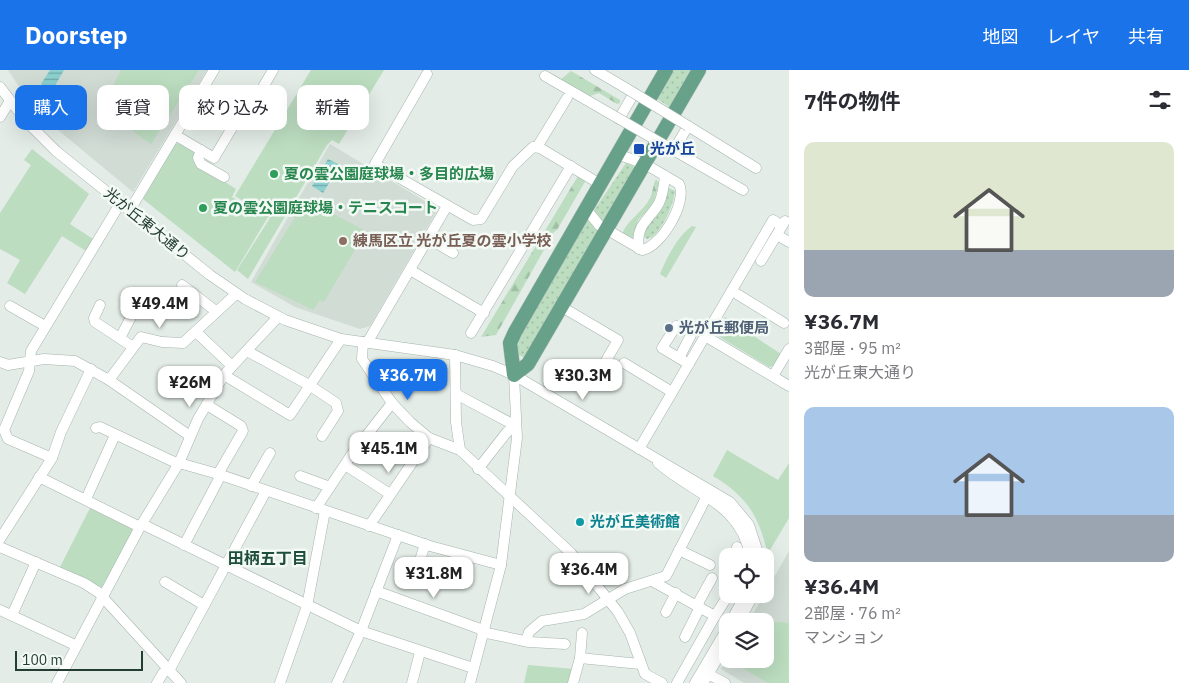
<!DOCTYPE html>
<html lang="ja">
<head>
<meta charset="utf-8">
<style>
  body { margin:0; font-family:"IBM Plex Sans","Noto Sans JP",sans-serif; background:#f2f2f3; color:#2b2b33; height:100vh; display:flex; flex-direction:column; font-size:19px; white-space:nowrap }
  * { box-sizing:border-box; margin:0 }
  p { font-size:16px; color:#7c7c81 }
  .icon { flex:none; width:28px; height:28px; fill:none; stroke:currentColor; stroke-width:2; stroke-linecap:round; stroke-linejoin:round }
  .map { position:relative; flex:1; overflow:hidden }
  .side { display:flex; flex-direction:column; background:#fff; width:400px }
  .side>* { flex:none }
  .hud { position:absolute; left:15px; top:15px; width:475px; height:45px; display:flex; gap:10px }
  .controls { position:absolute; left:719px; top:478px; display:grid; gap:10px }
  .controls a { display:grid; place-items:center; width:55px; height:55px; border-radius:10px; background:#fff; box-shadow:0 5px 20px #0002; font-size:25px }
  .scale { position:absolute; left:15px; bottom:12px; width:128px; box-sizing:border-box; padding-left:5px; border:2px solid #233d32; border-top:0; font-size:14px; line-height:18px; white-space:nowrap; color:#233d32; -webkit-text-stroke:4px #f3f9f5; paint-order:stroke }
  .price { position:absolute; translate:-50% -42px; padding:0 11px; border-radius:10px; background:#fff; color:#222; font-size:16px; line-height:32px; filter:drop-shadow(0 1px 2px #0008) }
  .price::after { content:''; position:absolute; left:50%; top:30px; width:15px; height:11px; margin-left:-8px; background:inherit; clip-path:polygon(0 0,100% 0,50% 100%) }
  .price.current { background:#1a73e8; color:#fff }
  ul { padding:0; list-style:none }
  li { display:grid; align-content:center; gap:10px; height:265px; padding:0 15px }
  li span { display:grid; place-items:center; height:155px; border-radius:10px; color:#555 }
  li>.icon { margin-inline-start:auto }
  span .icon { width:90px; height:90px; fill:#fffc; stroke-width:1 }
  li b { font-size:21px }
  h2 { display:flex; justify-content:space-between; align-items:center; height:60px; padding:0 15px; font-size:21px }
  .tag { padding:0 18px; border-radius:10px; background:#fff; box-shadow:0 5px 20px #0002; font-size:18px; line-height:45px }
  .tag.current { background:#1a73e8; color:#fff }
  header { display:flex; align-items:center; gap:30px; box-sizing:border-box; height:70px; padding:0 25px; background:#1a73e8; color:#fff }
  header strong { font-size:24px }
  nav { display:flex; gap:28px; margin-inline-start:auto; font-size:18px }
  main { display:flex; flex:1; min-height:0 }
  .map>svg:first-child { display:block }
</style>
</head>
<body>
<header>
<strong>Doorstep</strong>
<nav><a>地図</a><a>レイヤ</a><a>共有</a></nav>
</header>
<main>
<div class="map">
<svg width="789" height="613" viewBox="0 0 789 613">
  <defs>
    <pattern id="grass-dots" width="8" height="8" patternUnits="userSpaceOnUse" patternTransform="scale(1.25)"><rect width="8" height="8" fill="#bcddc0"/><path d="M2 2h.1M6 6h.1" fill="none" stroke="#a1bfa5" stroke-width="1.8" stroke-linecap="round"/></pattern>
    <pattern id="forest-firs" width="22" height="20" patternUnits="userSpaceOnUse" patternTransform="scale(1.25)"><rect width="22" height="20" fill="#bcddc0"/><path d="M5 1l3.5 6h-7zM16 11l3.5 6h-7z" fill="#a1bfa5"/></pattern>
    <pattern id="water-rules" width="6" height="5" patternUnits="userSpaceOnUse" patternTransform="scale(1.25)"><rect width="6" height="5" fill="#8cd0d0"/><path d="M0 2.5h6" fill="none" stroke="#72aaa9"/></pattern>
  </defs>
  <rect width="100%" height="100%" fill="#e3ece7"/>
  <g fill="#d1dcd5">
    <polygon points="8,0 207,0 133,122 52,55 21,20"/>
    <polygon points="330,74 438,139 370,256 360,259 295,237 251,212"/>
    <polygon points="789,481 789,613 744,613 721,599 727,588 765,589 765,551 749,551"/>
  </g>
  <g fill="url(#grass-dots)">
    <polygon points="672,0 691,0 669,37 656,28"/>
    <polygon points="626,93 633,96 635,99 525,288 517,284 519,269 574,170"/>
    <path d="M667,117L675,121C674,134 660,167 647,169L644,167L645,158Z"/>
  </g>
  <g fill="url(#forest-firs)">
    <polygon points="571,1 620,30 620,33 617,34 599,23 587,27 548,5 549,2 561,9"/>
    <polygon points="578,106 586,110 557,160 554,162 496,265 481,267"/>
    <path d="M656,109L659,113L653,134L638,150L635,166L632,169L622,164C628,149 643,142 650,128C653,122 653,114 656,109Z"/>
  </g>
  <g fill="#bcddc0">
    <path d="M121,0H199L151,74C131,62 117,47 109,24Z"/>
    <polygon points="311,0 384,0 339,74 332,70 327,75 248,209 237,200 270,148 235,126"/>
    <polygon points="181,73 196,83 196,94 236,119 232,127 268,147 235,202 143,129 175,74"/>
    <polygon points="32,79 89,124 70,154 93,169 86,181 62,166 25,224 7,213 20,190 0,179 0,143 31,95 24,90"/>
    <polygon points="314,134 366,161 324,232 320,230 313,240 255,212 302,136 310,141"/>
    <path d="M692,156L696,157L666,208L660,204C667,187 677,167 692,156Z"/>
    <polygon points="725,247 781,284 774,296 769,297 718,266 717,261"/>
    <path d="M727,380L778,410L789,393V448L770,480L767,481C758,444 746,426 713,406Z"/>
    <polygon points="90,438 132,459 134,462 105,517 101,517 60,497"/>
    <polygon points="767,551 789,553 789,613 768,613 739,596 743,589 765,589"/>
    <polygon points="528,595 574,599 571,613 524,613"/>
  </g>
  <g fill="url(#water-rules)">
    <polygon points="50,0 64,0 52,21 41,14"/>
    <polygon points="328,89 340,95 323,123 312,116"/>
  </g>
  <g fill="none" stroke-linecap="round" stroke-linejoin="round">
    <defs>
      <g id="minor">
        <polyline points="595,0 624,17"/>
        <polyline points="427,4 375,94 473,150 481,149 484,144 513,96 533,77 540,78 600,114"/>
        <polyline points="545,6 609,43"/>
        <polyline points="0,17 26,51 56,81 210,205 245,229 285,250 341,269 455,285 493,296 514,305 730,432 749,455 759,486"/>
        <polyline points="0,47 10,31"/>
        <polyline points="619,49 634,23"/>
        <polyline points="175,65 214,88 245,36 255,31 273,0"/>
        <polyline points="537,77 567,28"/>
        <polyline points="201,80 198,88 201,94 224,107"/>
        <polyline points="674,80 688,56 756,98"/>
        <polyline points="682,85 743,120"/>
        <path d="M586,139L599,155L642,180C661,177 688,132 679,114L645,94L617,84"/>
        <polyline points="130,140 214,0"/>
        <polyline points="777,165 789,172"/>
        <polyline points="428,168 453,183"/>
        <path d="M639,179C635,154 649,151 659,133C663,125 664,115 665,106"/>
        <polyline points="761,191 785,151"/>
        <polyline points="410,200 484,243"/>
        <polyline points="182,215 217,242"/>
        <polyline points="737,224 784,253"/>
        <polyline points="100,235 94,248 95,252 133,277"/>
        <polyline points="10,236 45,256"/>
        <polyline points="562,237 618,270 600,301"/>
        <polyline points="676,256 662,278 689,294"/>
        <polyline points="196,262 232,296"/>
        <polyline points="471,263 571,96"/>
        <polyline points="705,266 789,316"/>
        <polyline points="120,268 139,232"/>
        <polyline points="363,272 362,289 392,333 410,352 429,368 460,380 571,483 618,542 630,563 645,604 662,613"/>
        <polyline points="367,273 447,136"/>
        <polyline points="247,281 309,315 336,333 338,341 322,366"/>
        <polyline points="455,285 456,352 460,380"/>
        <polyline points="679,288 691,265 689,258 682,254"/>
        <polyline points="0,292 8,295 44,289 75,291 109,310 190,366"/>
        <polyline points="624,293 672,322"/>
        <polyline points="224,305 290,345 341,269"/>
        <polyline points="773,306 789,279"/>
        <polyline points="109,310 141,267 162,272 183,273 236,224"/>
        <polyline points="456,324 516,356"/>
        <polyline points="207,335 241,356 243,361 218,404"/>
        <polyline points="96,358 100,357 172,391 218,404 430,476 501,495"/>
        <polyline points="639,379 773,150 779,154"/>
        <polyline points="52,388 8,369 4,360 29,301 31,281 121,132"/>
        <path d="M658,393C693,424 741,433 750,486"/>
        <polyline points="345,395 390,424"/>
        <polyline points="478,399 507,362 516,356"/>
        <polyline points="300,406 330,417"/>
        <polyline points="39,407 140,457"/>
        <polyline points="251,416 270,383"/>
        <polyline points="86,429 115,365"/>
        <polyline points="316,438 352,384 392,333"/>
        <polyline points="142,454 361,561 473,598"/>
        <polyline points="369,456 429,368"/>
        <polyline points="0,469 52,388 61,362 91,299"/>
        <polyline points="184,475 221,405"/>
        <polyline points="0,477 84,513 98,522 181,613"/>
        <polyline points="737,477 739,486"/>
        <polyline points="679,480 710,495"/>
        <polyline points="417,500 425,474"/>
        <polyline points="652,511 715,546 677,613"/>
        <polyline points="165,512 204,535"/>
        <polyline points="376,521 483,560"/>
        <polyline points="697,535 712,508"/>
        <polyline points="0,540 75,575"/>
        <polyline points="666,542 676,523"/>
        <polyline points="12,545 36,492"/>
        <polyline points="715,546 729,524"/>
        <polyline points="731,551 746,524"/>
        <polyline points="739,551 754,524"/>
        <polyline points="482,562 529,572 565,574"/>
        <polyline points="685,567 700,537"/>
        <polyline points="526,571 529,562 542,551 584,544 625,519 666,506 707,426"/>
        <polyline points="580,588 582,563"/>
        <polyline points="708,604 725,613"/>
        <polyline points="57,613 140,457 179,393 198,349 224,305 278,247"/>
        <polyline points="157,613 163,603 171,597 266,421"/>
        <polyline points="280,613 307,536 325,441"/>
        <polyline points="337,613 361,561 398,465"/>
        <polyline points="412,613 420,582"/>
        <polyline points="470,613 501,495 517,368 514,305"/>
        <polyline points="573,613 580,588 640,594"/>
        <polyline points="695,613 728,557"/>
        <polyline points="703,613 728,571"/>
      </g>
      <polyline id="major" points="666,0 515,262 510,273 514,305 528,294 699,0"/>
    </defs>
    <use href="#minor" stroke="#a6b4ad" stroke-width="11"/>
    <use href="#major" stroke="#c1c9c6" stroke-width="15"/>
    <use href="#minor" stroke="#fff" stroke-width="10"/>
    <use href="#major" stroke="#68a18a" stroke-width="14"/>
    <defs>
      <g id="minor-bridge">
        <polyline points="624,17 688,56"/>
        <polyline points="609,43 682,85"/>
      </g>
    </defs>
    <use href="#minor-bridge" stroke="#a6b4ad" stroke-width="11" stroke-linecap="butt"/>
    <use href="#minor-bridge" stroke="#fff" stroke-width="10"/>
  </g>
  <rect fill="#1a4fb4" stroke="#f3f9f5" stroke-width="2" x="633" y="73" width="12" height="12" rx="2.5"/>
  <g fill="#2e9e5b" stroke="#f3f9f5" stroke-width="2">
    <circle cx="274" cy="104" r="5"/>
    <circle cx="203" cy="138" r="5"/>
  </g>
  <circle fill="#8d6e63" stroke="#f3f9f5" stroke-width="2" cx="343" cy="171" r="5"/>
  <circle fill="#5c6f8a" stroke="#f3f9f5" stroke-width="2" cx="669" cy="258" r="5"/>
  <circle fill="#0f9aa8" stroke="#f3f9f5" stroke-width="2" cx="580" cy="452" r="5"/>
  <g text-anchor="middle" stroke-width="5" stroke-linejoin="round" paint-order="stroke">
    <g font-size="15" font-weight="bold" fill="#164399" stroke="#f3f9f5" text-anchor="start">
      <text x="650" y="84">光が丘</text>
    </g>
    <g font-size="15" font-weight="bold" fill="#27864d" stroke="#f3f9f5" text-anchor="start">
      <text x="284" y="109">夏の雲公園庭球場・多目的広場</text>
      <text x="213" y="143">夏の雲公園庭球場・テニスコート</text>
    </g>
    <g font-size="15" fill="#233d32" stroke="#f3f9f5">
      <text transform="translate(147 154) rotate(39)" y="5">光が丘東大通り</text>
    </g>
    <g font-size="15" font-weight="bold" fill="#785e54" stroke="#f3f9f5" text-anchor="start">
      <text x="353" y="176">練馬区立 光が丘夏の雲小学校</text>
    </g>
    <g font-size="15" font-weight="bold" fill="#4e5e75" stroke="#f3f9f5" text-anchor="start">
      <text x="679" y="263">光が丘郵便局</text>
    </g>
    <g font-size="15" font-weight="bold" fill="#0d838f" stroke="#f3f9f5" text-anchor="start">
      <text x="590" y="457">光が丘美術館</text>
    </g>
    <g font-size="16" font-weight="bold" fill="#1f4f3c" stroke="#f3f9f5">
      <text x="268" y="494">田柄五丁目</text>
    </g>
  </g>
</svg>
<div class="controls">
<a><svg class="icon" aria-label="locate" viewBox="0 0 24 24"><circle cx="12" cy="12" r="6"/><path d="M12 2v4M12 18v4M2 12h4M18 12h4"/></svg></a>
<a><svg class="icon" aria-label="layers" viewBox="0 0 24 24"><path d="M12 4l9 5-9 5-9-5zM3 14l9 5 9-5"/></svg></a>
</div>
<div class="scale">100 m</div>
<b class="price" style="left:160px;top:259px">¥49.4M</b>
<b class="price current" style="left:408px;top:331px">¥36.7M</b>
<b class="price" style="left:583px;top:331px">¥30.3M</b>
<b class="price" style="left:190px;top:338px">¥26M</b>
<b class="price" style="left:389px;top:404px">¥45.1M</b>
<b class="price" style="left:589px;top:525px">¥36.4M</b>
<b class="price" style="left:434px;top:529px">¥31.8M</b>
<div class="hud">
<a class="tag current">購入</a>
<a class="tag">賃貸</a>
<a class="tag">絞り込み</a>
<a class="tag">新着</a>
</div>
</div>
<section class="side">
<h2>7件の物件<svg class="icon" aria-label="filters" viewBox="0 0 24 24"><path d="M4 7h16M4 17h16"/><circle cx="9" cy="7" r="2"/><circle cx="15" cy="17" r="2"/></svg></h2>
<ul>
<li><span style="background:linear-gradient(#dfe7d0 70%,#9aa5b1 0)"><svg class="icon" aria-label="home" viewBox="0 0 24 24"><path d="M3 11l9-7 9 7M6 9v11h12V9"/></svg></span><div><b>¥36.7M</b><p>3部屋 · 95 m²</p><p>光が丘東大通り</p></div></li>
<li><span style="background:linear-gradient(#a9c7e8 70%,#9aa5b1 0)"><svg class="icon" aria-label="home" viewBox="0 0 24 24"><path d="M3 11l9-7 9 7M6 9v11h12V9"/></svg></span><div><b>¥36.4M</b><p>2部屋 · 76 m²</p><p>マンション</p></div></li>
</ul>
</section>
</main>
</body>
</html>
